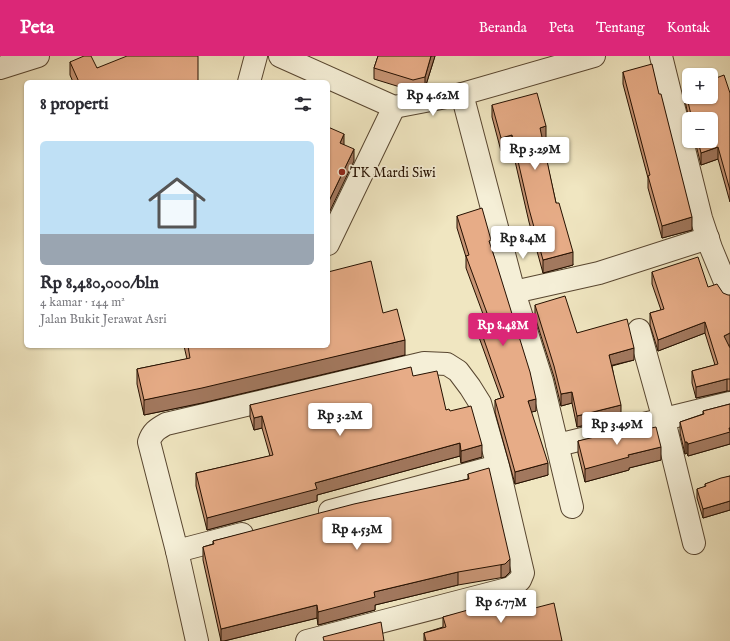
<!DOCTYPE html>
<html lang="id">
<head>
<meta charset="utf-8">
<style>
  body { margin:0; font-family:"IM FELL English",serif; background:#f7f7f7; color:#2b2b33; height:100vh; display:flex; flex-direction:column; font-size:15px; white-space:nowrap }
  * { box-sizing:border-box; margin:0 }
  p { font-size:13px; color:#7c7c81 }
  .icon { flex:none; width:22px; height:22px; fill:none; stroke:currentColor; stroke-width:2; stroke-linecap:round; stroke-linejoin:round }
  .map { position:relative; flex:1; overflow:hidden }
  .details { position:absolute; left:24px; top:24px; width:306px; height:268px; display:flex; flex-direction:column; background:#fff; border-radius:6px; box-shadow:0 1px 3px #0004 }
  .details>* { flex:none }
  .buttons { position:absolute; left:682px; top:12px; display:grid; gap:8px }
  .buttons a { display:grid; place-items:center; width:36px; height:36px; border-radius:6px; background:#fff; box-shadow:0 1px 3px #0004; font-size:20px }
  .price { position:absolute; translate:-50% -34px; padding:0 9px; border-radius:4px; background:#fff; color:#222; font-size:13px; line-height:26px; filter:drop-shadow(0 1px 2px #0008) }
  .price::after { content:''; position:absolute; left:50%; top:24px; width:12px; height:9px; margin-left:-6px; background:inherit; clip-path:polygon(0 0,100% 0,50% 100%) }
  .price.active { background:#db2777; color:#fff }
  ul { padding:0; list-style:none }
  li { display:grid; align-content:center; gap:8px; height:212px; padding:0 16px }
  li+li { border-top:1px solid #e1e1e2 }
  li span { display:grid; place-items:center; height:124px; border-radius:6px; color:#555 }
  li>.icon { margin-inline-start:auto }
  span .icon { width:72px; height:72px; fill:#fffc; stroke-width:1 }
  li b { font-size:17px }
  h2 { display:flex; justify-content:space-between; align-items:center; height:48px; padding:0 16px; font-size:17px }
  header { display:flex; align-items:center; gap:24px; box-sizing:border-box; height:56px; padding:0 20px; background:#db2777; color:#fff }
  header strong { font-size:19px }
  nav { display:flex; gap:22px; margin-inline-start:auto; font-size:14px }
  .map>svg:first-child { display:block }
</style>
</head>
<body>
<header>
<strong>Peta</strong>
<nav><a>Beranda</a><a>Peta</a><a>Tentang</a><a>Kontak</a></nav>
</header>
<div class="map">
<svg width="730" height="585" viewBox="0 0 730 585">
  <rect width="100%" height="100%" fill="#f0e6c1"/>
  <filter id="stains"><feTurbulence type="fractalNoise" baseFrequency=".005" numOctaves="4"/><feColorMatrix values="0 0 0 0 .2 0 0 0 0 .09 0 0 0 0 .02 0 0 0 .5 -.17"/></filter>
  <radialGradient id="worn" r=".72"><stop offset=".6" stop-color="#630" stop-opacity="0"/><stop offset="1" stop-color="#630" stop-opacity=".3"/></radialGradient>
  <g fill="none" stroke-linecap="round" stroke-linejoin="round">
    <defs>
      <g id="minor">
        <polyline points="280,0 394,51 462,38 594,0"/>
        <polyline points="661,0 701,162 711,192 730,238"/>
        <polyline points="0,12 38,0"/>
        <polyline points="249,26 256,0"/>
        <polyline points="462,38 514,236 542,325 557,388 566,387 730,347"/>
        <polyline points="328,188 394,51"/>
        <polyline points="514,236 599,217 708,182"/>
        <polyline points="639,274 664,364 694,487"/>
        <polyline points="557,388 572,451"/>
        <polyline points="330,455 497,410"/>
        <polyline points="177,495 242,478"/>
        <path d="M197,585L177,495L149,386C152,376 157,373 166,368L424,307L447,308L458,315L470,331L480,347L498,410L523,517L520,524L511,532L307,585"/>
      </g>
    </defs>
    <use href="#minor" stroke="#584630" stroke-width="24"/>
    <use href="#minor" stroke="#f5efd7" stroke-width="22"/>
  </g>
  <g fill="#c79474" stroke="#251000">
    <polygon points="378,0 435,0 425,32 413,35 374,23 374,12"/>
    <polygon points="70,6 97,12 198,26 73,26 70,19"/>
    <polygon points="623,16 692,174 662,182 648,132 648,122 623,28"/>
    <polygon points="685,33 730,37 730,146 718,103 701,109 695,85 711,85 711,63 689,63 685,45"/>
    <polygon points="492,49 546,83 542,84 556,147 573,209 543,217 529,166 512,92 501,95 492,61"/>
    <polygon points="457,160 491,190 536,355 531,356 548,419 515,428 495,356 495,344 501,342 476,273 476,261 483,258 466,212 466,201 457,172"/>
    <polygon points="652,216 708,231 730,292 730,335 727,335 696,342 692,327 692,315 715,309 705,277 658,295 650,269 650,257 661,254 652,228"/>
    <polygon points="535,249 577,277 634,304 612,310 621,361 577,371 572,347 561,350 554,321 535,261"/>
    <polygon points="383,257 405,299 202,347 144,359 137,328 137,313 187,303 184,290 328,290"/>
    <polygon points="413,320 446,354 450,355 482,401 461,407 460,400 317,439 317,445 207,474 196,430 196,417 270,400 262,372 254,374 250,361 250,349"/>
    <polygon points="730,348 730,388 688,400 687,397 685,398 680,377 680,366 703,358 703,355"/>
    <polygon points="628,377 661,404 629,412 629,414 585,426 578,397 578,385"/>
    <polygon points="468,418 510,516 505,521 458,529 375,549 375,554 318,569 317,562 224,585 221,585 203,504 203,491 213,488 213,485 468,423"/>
    <polygon points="730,420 730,454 703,462 697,442 697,433 705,431 705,428"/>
    <polygon points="515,545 531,553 562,585 424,585 424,577 443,571 443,561"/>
  </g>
  <g fill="#a2785e" stroke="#251000">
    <polygon points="431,0 435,0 425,32 425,21"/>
    <polygon points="546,70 546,83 540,84 540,72"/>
    <polygon points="344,78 344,90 340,87"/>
    <polygon points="512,79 512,92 501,95 501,82"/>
    <polygon points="718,91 718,103 701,109 701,97"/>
    <polygon points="354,93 354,105 328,159 328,147"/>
    <polygon points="692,161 692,174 662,182 662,170"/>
    <polygon points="573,196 573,209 543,217 543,204"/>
    <polygon points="705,266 705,277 658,295 658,284"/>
    <polygon points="730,277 730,289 724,291 724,280"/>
    <polygon points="405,284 405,299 202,347 144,359 144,344"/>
    <polygon points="634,292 634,304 609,310 609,299"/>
    <polygon points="727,323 727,335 696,342 696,331"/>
    <polygon points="572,336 572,347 561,350 561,338"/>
    <polygon points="536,343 536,355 528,357 528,345"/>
    <polygon points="621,349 621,361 577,371 577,360"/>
    <polygon points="262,360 262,372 254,374 254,362"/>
    <polygon points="729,372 730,372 730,388 688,400 688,388"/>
    <polygon points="685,386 687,386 687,397 685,398"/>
    <polygon points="460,387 460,400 317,439 317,445 207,474 207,462 315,427"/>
    <polygon points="482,389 482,401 461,407 461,395"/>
    <polygon points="661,391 661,404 629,412 629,414 585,426 585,413 628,399"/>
    <polygon points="548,407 548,419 515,428 515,416"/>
    <polygon points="730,445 730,454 703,462 703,453"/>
    <polygon points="510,503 510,516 505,521 501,522 501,509"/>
    <polygon points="458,516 458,529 375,549 375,554 318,569 318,556 374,536"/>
    <polygon points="317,549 317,562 224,585 221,585 221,573"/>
  </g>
  <g fill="#e7ac87" stroke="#251000">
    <polygon points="84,0 91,0 97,12 127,0 198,0 198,26 79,26 70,6"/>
    <polygon points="378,0 431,0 425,21 413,24 374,12"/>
    <polygon points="652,8 659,38 661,38 692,161 662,170 648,120 650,119 623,16"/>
    <polygon points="724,19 730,37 730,134 718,91 701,97 698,85 711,85 711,63 692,63 685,33 689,32 689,41 711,41 711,24"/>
    <polygon points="537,37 546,70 540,72 556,147 559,147 573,196 543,204 529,153 512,79 501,82 492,49"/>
    <polygon points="328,71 344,78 340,87 354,93 328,147"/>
    <polygon points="482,152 491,184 489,185 495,203 530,316 536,343 528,345 548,407 515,416 495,344 504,341 476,261 487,257 466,200 469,199 457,160"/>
    <polygon points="698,201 708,231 717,228 723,237 728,239 730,239 730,277 724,280 730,292 730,323 727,323 696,331 692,315 718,308 705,266 658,284 650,257 664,253 652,216"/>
    <polygon points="371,205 383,257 397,253 405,284 202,332 144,344 137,313 190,302 188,290 328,290 328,216"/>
    <polygon points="565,240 577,277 627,263 634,292 609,299 621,349 577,360 572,336 561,338 554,310 535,249"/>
    <polygon points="411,311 413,320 437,315 446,354 449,353 450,355 471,350 482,389 461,395 460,387 315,427 317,433 207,462 196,417 273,399 262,360 254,362 250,349"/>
    <polygon points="730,348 730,372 729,372 730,376 688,388 687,386 685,386 680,366 704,358 703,355"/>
    <polygon points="656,371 661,391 628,399 629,401 585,413 578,385 627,373 628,377"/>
    <polygon points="489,412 510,503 505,508 458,516 374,536 375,541 318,556 317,549 221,573 203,491 214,488 213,485 354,448 469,423 468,418"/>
    <polygon points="730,420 730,445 703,453 697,433 706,430 705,428 721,422"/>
    <polygon points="514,541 515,545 528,541 531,553 554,547 562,585 426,585 424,577 446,571 443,561"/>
    <polygon points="381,566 384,585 324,585 323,581"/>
  </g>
  <circle fill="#8f2418" stroke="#f5efd7" stroke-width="1.5" cx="342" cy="116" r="4"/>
  <g text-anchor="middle" stroke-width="3.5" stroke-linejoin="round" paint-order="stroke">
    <g font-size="14" fill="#251000" stroke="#f5efd7" text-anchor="start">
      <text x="350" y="121">TK Mardi Siwi</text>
    </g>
  </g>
  <rect width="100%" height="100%" filter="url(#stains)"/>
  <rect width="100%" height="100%" fill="url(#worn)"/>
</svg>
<div class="buttons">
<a>+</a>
<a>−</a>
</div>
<b class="price" style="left:433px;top:61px">Rp 4.62M</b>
<b class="price" style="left:535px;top:115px">Rp 3.29M</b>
<b class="price" style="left:523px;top:204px">Rp 8.4M</b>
<b class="price active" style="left:503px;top:291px">Rp 8.48M</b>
<b class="price" style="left:340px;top:381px">Rp 3.2M</b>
<b class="price" style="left:617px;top:390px">Rp 3.49M</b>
<b class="price" style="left:357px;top:495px">Rp 4.53M</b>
<b class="price" style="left:501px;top:568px">Rp 6.77M</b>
<section class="details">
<h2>8 properti<svg class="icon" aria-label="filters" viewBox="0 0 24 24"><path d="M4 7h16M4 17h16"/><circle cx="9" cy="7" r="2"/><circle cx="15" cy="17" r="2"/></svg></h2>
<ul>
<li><span style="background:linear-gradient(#bfe0f5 75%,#9aa5b1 0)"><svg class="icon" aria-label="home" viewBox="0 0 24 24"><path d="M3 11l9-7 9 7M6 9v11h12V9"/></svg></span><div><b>Rp 8,480,000/bln</b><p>4 kamar · 144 m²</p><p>Jalan Bukit Jerawat Asri</p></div></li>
</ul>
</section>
</div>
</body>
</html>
